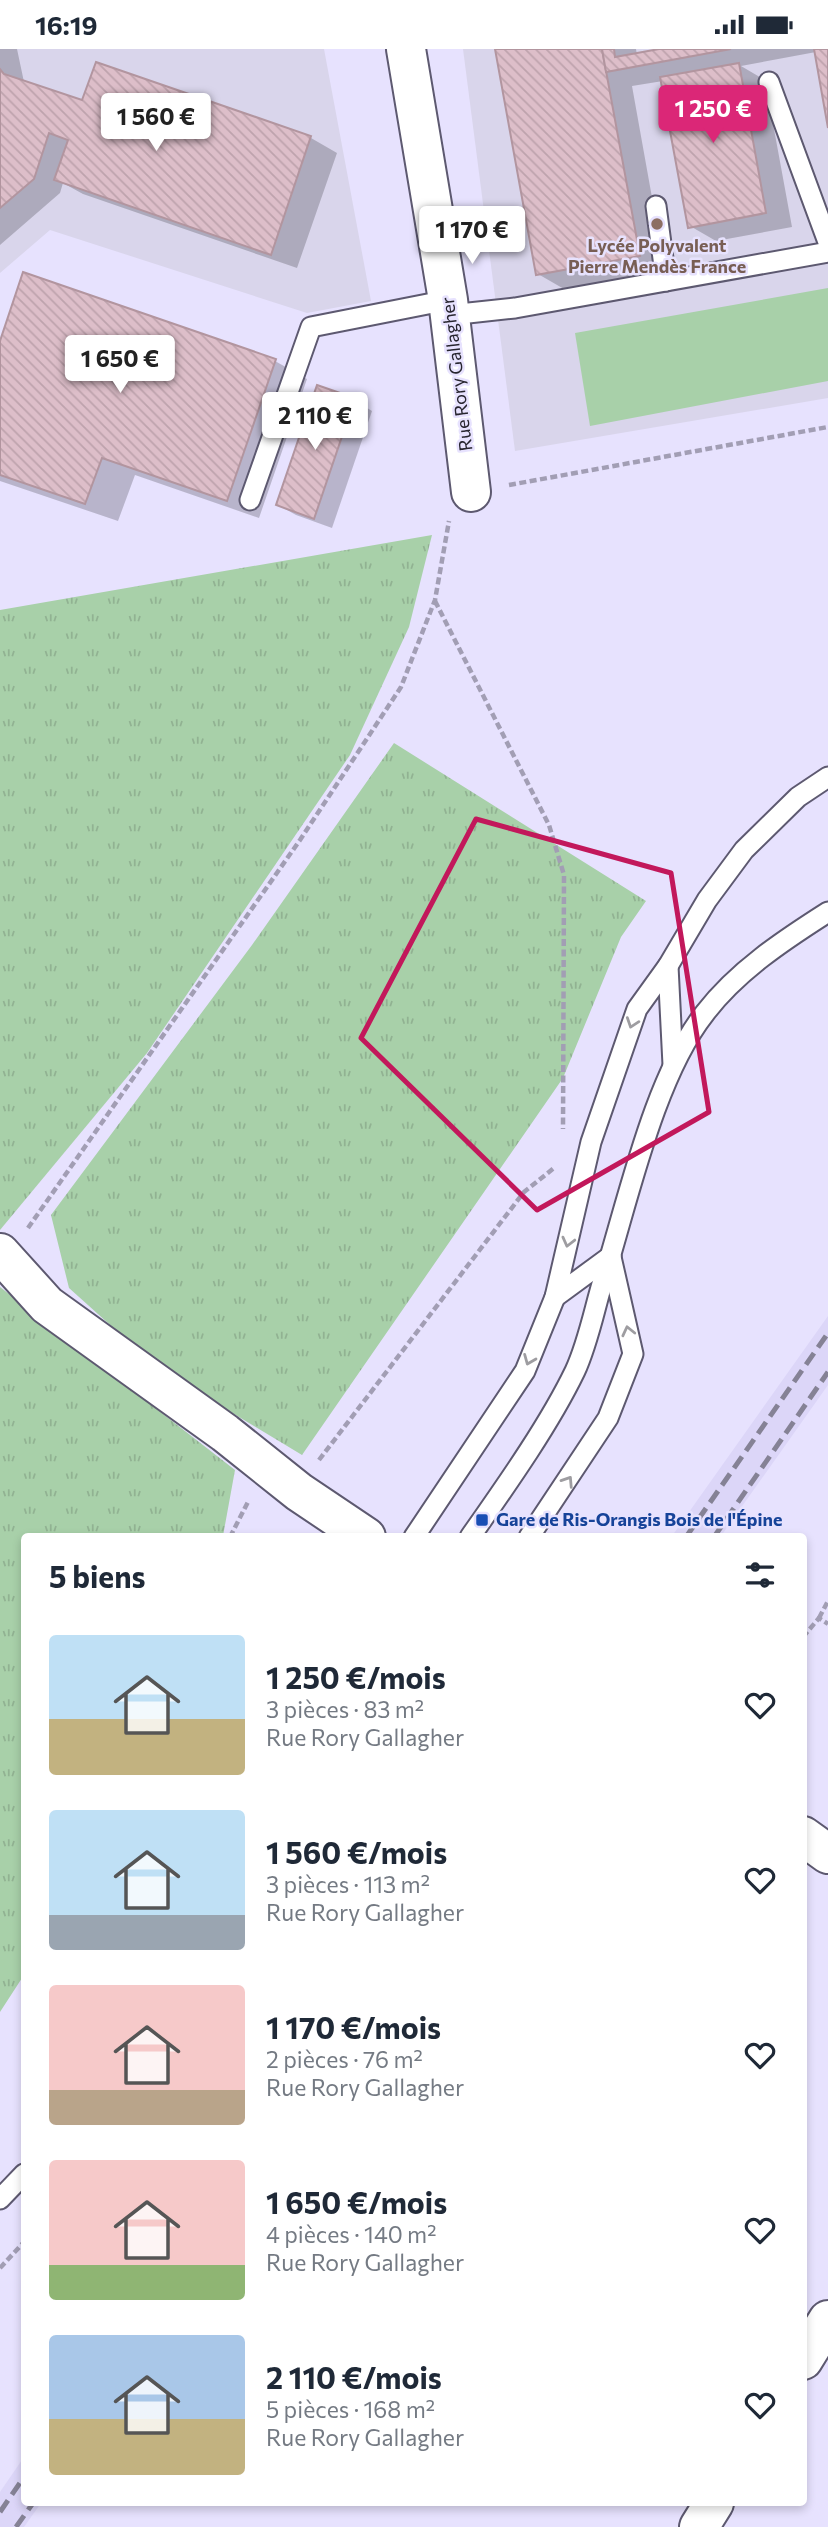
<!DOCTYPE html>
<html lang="fr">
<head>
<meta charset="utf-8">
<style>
  body { margin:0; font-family:Commissioner,sans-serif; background:#f6f6f7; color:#1f2937; height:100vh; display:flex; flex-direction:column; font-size:26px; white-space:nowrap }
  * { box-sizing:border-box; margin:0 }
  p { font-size:23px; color:#747a83 }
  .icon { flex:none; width:38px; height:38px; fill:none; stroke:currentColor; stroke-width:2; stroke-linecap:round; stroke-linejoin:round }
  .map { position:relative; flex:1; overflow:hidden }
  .drawer { position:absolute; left:21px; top:1484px; width:786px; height:973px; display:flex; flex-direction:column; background:#fff; border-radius:7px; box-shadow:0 4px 10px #0003 }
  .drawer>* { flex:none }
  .price { position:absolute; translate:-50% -60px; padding:0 16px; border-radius:7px; background:#fff; color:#222; font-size:23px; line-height:46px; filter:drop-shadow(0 2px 4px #0008) }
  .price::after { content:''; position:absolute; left:50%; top:42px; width:21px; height:16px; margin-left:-10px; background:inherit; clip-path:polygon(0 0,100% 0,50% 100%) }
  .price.current { background:#db2777; color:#fff }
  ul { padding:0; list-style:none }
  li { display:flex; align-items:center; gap:21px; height:175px; padding:0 28px }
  li span { display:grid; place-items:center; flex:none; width:196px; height:140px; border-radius:7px; color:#555 }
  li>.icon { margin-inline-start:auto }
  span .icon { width:84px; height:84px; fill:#fffc; stroke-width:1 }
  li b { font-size:30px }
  h2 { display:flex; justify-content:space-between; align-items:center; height:84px; padding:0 28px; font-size:30px }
  .status { display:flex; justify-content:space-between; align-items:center; height:49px; padding:0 35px; background:#fff; direction:ltr }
  .status svg { height:19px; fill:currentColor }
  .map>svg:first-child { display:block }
</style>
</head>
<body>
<div class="status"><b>16:19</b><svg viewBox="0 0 49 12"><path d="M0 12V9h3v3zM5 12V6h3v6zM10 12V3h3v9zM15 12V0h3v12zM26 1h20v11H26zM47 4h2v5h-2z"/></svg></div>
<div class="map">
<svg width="828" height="2478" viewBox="0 0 828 2478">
  <defs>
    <pattern id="grass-tufts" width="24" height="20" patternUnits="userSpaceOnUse" patternTransform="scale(1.75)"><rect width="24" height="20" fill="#a8d0a9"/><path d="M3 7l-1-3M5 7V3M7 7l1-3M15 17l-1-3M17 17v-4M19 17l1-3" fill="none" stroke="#91b292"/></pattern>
    <pattern id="building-back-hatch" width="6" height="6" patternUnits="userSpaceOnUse" patternTransform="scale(1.75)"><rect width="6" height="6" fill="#ddbec9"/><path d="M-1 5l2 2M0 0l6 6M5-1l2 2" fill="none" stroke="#bea3ad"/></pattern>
  </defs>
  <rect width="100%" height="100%" fill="#e7e2fe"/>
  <g fill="#d9d5eb">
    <polygon points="0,0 324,0 371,252 307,264 50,181 0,224"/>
    <polygon points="463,0 828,0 828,349 515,402"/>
  </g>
  <g fill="#dcd6f8">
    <polygon points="828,1267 828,1336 721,1487 672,1487"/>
    <polygon points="24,2408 24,2454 41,2454 24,2478 0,2478 0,2443"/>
  </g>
  <g fill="url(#grass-tufts)">
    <polygon points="432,486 409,578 350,706 147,1004 0,1181 0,561"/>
    <polygon points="394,694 646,852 621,888 563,1029 302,1406 158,1319 69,1239 51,1166 252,896"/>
    <polygon points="0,1238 235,1421 223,1487 24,1488 24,1926 0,1963"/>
  </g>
  <polygon fill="#a8d0a9" points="828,239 828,332 590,377 575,284"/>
  <g fill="#0003">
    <polygon points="0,0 17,0 24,33 83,53 97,15 311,89 337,104 297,219 83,145 63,134 60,144 0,196"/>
    <polygon points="496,0 636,0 637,6 669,0 828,0 828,69 816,3 741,17 765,31 792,178 716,192 690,177 663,32 632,37 665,221 564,240 538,225"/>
    <polygon points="0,297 275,312 307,330 259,469 135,426 118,472 0,432"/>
    <polygon points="354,351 372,362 332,479 296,466 278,456"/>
  </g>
  <g fill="url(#building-back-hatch)" stroke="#b2959f" stroke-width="2">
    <polygon points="495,0 602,0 640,207 536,226"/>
    <polygon points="602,0 614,0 615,8 659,0 731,0 606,23"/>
    <polygon points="814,0 828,0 828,79"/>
    <polygon points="96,13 311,87 271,206 54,131 68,91 49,84 34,130 0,159 0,20 4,25 82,51"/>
    <polygon points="739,14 766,164 688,179 660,28"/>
    <polygon points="23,223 276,310 227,452 102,409 85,455 0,426 0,292"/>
    <polygon points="317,336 355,349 314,470 276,456"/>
  </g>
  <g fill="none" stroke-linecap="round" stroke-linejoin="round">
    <defs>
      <g id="service">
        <polyline points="769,33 828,193"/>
        <polyline points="656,157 666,232"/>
        <polyline points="450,266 515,259 828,203"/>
        <polyline points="250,451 311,278 448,251"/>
        <polyline points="668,917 673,1016"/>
        <polyline points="555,1248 611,1207"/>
        <polyline points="414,1488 525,1322 555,1248 591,1093 637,960 668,917 707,851 744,801 798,748 828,728"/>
        <path d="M470,1488C505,1438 549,1376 575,1322C589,1292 595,1256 605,1225C629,1147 655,1027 705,964C737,922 784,891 828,863"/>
        <polyline points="529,1488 608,1369 633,1305 611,1208"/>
        <polyline points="0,2150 24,2125"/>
      </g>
      <g id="minor">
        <polyline points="406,0 448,251 471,443"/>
        <polyline points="0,1204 47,1256 225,1384 299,1443 366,1488"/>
        <polyline points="803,1787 828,1805"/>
        <polyline points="803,2311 828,2271"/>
        <polyline points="699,2478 714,2454"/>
      </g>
    </defs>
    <use href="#service" stroke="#5d5970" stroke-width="23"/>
    <use href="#minor" stroke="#5d5970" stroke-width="42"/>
    <g stroke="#a29eb4" stroke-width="4.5" stroke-dasharray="7 3.5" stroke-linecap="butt">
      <polyline points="509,436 828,378"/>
      <polyline points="435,552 549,776 564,826 563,1080"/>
      <polyline points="28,1179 300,791 401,638 435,551 449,472"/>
      <polyline points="319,1411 524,1143 554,1119"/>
      <polyline points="230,1488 249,1451"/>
      <polyline points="819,1569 828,1552"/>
      <polyline points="803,1588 819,1569 828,1575"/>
      <polyline points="0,2219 24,2193"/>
    </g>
    <use href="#service" stroke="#fff" stroke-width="19"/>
    <use href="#minor" stroke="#fff" stroke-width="38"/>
    <g stroke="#858295" stroke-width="5" stroke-dasharray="14 7" stroke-linecap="butt">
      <polyline points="686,1488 828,1284"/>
      <polyline points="714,1488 828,1323"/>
      <polyline points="0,2463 24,2428"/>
      <polyline points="16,2478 33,2454"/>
    </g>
  </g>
  <defs><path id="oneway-chevron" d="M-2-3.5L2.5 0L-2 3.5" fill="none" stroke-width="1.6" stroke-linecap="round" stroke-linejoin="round" transform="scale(1.75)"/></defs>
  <g stroke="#9e9da1">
    <use href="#oneway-chevron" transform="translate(632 974) rotate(109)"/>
    <use href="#oneway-chevron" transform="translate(568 1193) rotate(104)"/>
    <use href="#oneway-chevron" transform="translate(628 1282) rotate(-103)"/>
    <use href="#oneway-chevron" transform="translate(529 1311) rotate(112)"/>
    <use href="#oneway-chevron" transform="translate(568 1432) rotate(-57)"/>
  </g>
  <path fill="none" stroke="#c2185b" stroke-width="5" stroke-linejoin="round" d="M476,770L671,824L709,1063L537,1161L361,989Z"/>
  <circle fill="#8d6e63" stroke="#e7e2fe" stroke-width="2.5" cx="657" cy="175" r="7"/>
  <rect fill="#1a4fb4" stroke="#e7e2fe" stroke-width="2.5" x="475" y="1464" width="14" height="14" rx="3.5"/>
  <g text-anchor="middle" stroke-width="5" stroke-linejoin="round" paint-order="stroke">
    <g font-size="18" font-weight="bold" fill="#785e54" stroke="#e7e2fe">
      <text x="657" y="203">Lycée Polyvalent<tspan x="657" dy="21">Pierre Mendès France</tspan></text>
    </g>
    <g font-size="18" fill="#27252f" stroke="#e7e2fe">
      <text transform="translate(457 325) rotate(-97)" y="6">Rue Rory Gallagher</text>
    </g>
    <g font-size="18" font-weight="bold" fill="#164399" stroke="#e7e2fe" text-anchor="start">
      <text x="496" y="1477">Gare de Ris-Orangis Bois de l'Épine</text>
    </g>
  </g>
</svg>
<b class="price current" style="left:713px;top:96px">1 250 €</b>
<b class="price" style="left:156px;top:104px">1 560 €</b>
<b class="price" style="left:472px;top:217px">1 170 €</b>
<b class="price" style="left:120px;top:346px">1 650 €</b>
<b class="price" style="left:315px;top:403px">2 110 €</b>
<section class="drawer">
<h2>5 biens<svg class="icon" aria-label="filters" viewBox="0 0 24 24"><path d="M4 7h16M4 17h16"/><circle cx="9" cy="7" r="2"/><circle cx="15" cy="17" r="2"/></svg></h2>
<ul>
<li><span style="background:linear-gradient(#bfe0f5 60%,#c2b280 0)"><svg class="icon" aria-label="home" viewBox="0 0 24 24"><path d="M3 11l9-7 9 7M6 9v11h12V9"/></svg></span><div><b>1 250 €/mois</b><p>3 pièces · 83 m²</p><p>Rue Rory Gallagher</p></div><svg class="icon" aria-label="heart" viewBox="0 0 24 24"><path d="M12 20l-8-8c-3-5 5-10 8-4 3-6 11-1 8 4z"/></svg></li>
<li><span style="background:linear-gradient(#bfe0f5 75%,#9aa5b1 0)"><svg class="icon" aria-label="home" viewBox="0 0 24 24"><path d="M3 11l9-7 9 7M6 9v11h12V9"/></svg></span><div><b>1 560 €/mois</b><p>3 pièces · 113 m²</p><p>Rue Rory Gallagher</p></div><svg class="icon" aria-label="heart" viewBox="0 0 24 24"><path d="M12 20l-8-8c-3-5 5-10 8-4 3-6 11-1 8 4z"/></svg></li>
<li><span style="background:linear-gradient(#f6c9c9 75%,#b9a48a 0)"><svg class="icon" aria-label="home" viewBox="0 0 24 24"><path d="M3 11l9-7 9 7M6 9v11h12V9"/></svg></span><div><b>1 170 €/mois</b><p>2 pièces · 76 m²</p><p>Rue Rory Gallagher</p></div><svg class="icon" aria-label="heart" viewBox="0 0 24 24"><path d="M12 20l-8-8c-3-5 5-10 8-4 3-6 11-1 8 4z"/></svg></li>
<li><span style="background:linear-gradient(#f6c9c9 75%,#8fb573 0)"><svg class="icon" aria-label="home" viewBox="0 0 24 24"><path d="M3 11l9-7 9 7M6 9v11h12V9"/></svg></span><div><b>1 650 €/mois</b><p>4 pièces · 140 m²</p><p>Rue Rory Gallagher</p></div><svg class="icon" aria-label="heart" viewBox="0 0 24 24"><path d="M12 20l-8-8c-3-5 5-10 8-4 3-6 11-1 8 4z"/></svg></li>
<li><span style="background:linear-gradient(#a9c7e8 60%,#c2b280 0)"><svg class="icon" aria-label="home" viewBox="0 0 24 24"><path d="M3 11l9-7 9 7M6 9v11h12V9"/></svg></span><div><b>2 110 €/mois</b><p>5 pièces · 168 m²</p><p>Rue Rory Gallagher</p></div><svg class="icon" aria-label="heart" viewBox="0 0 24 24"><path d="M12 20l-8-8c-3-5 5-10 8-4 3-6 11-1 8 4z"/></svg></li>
</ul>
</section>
</div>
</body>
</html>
